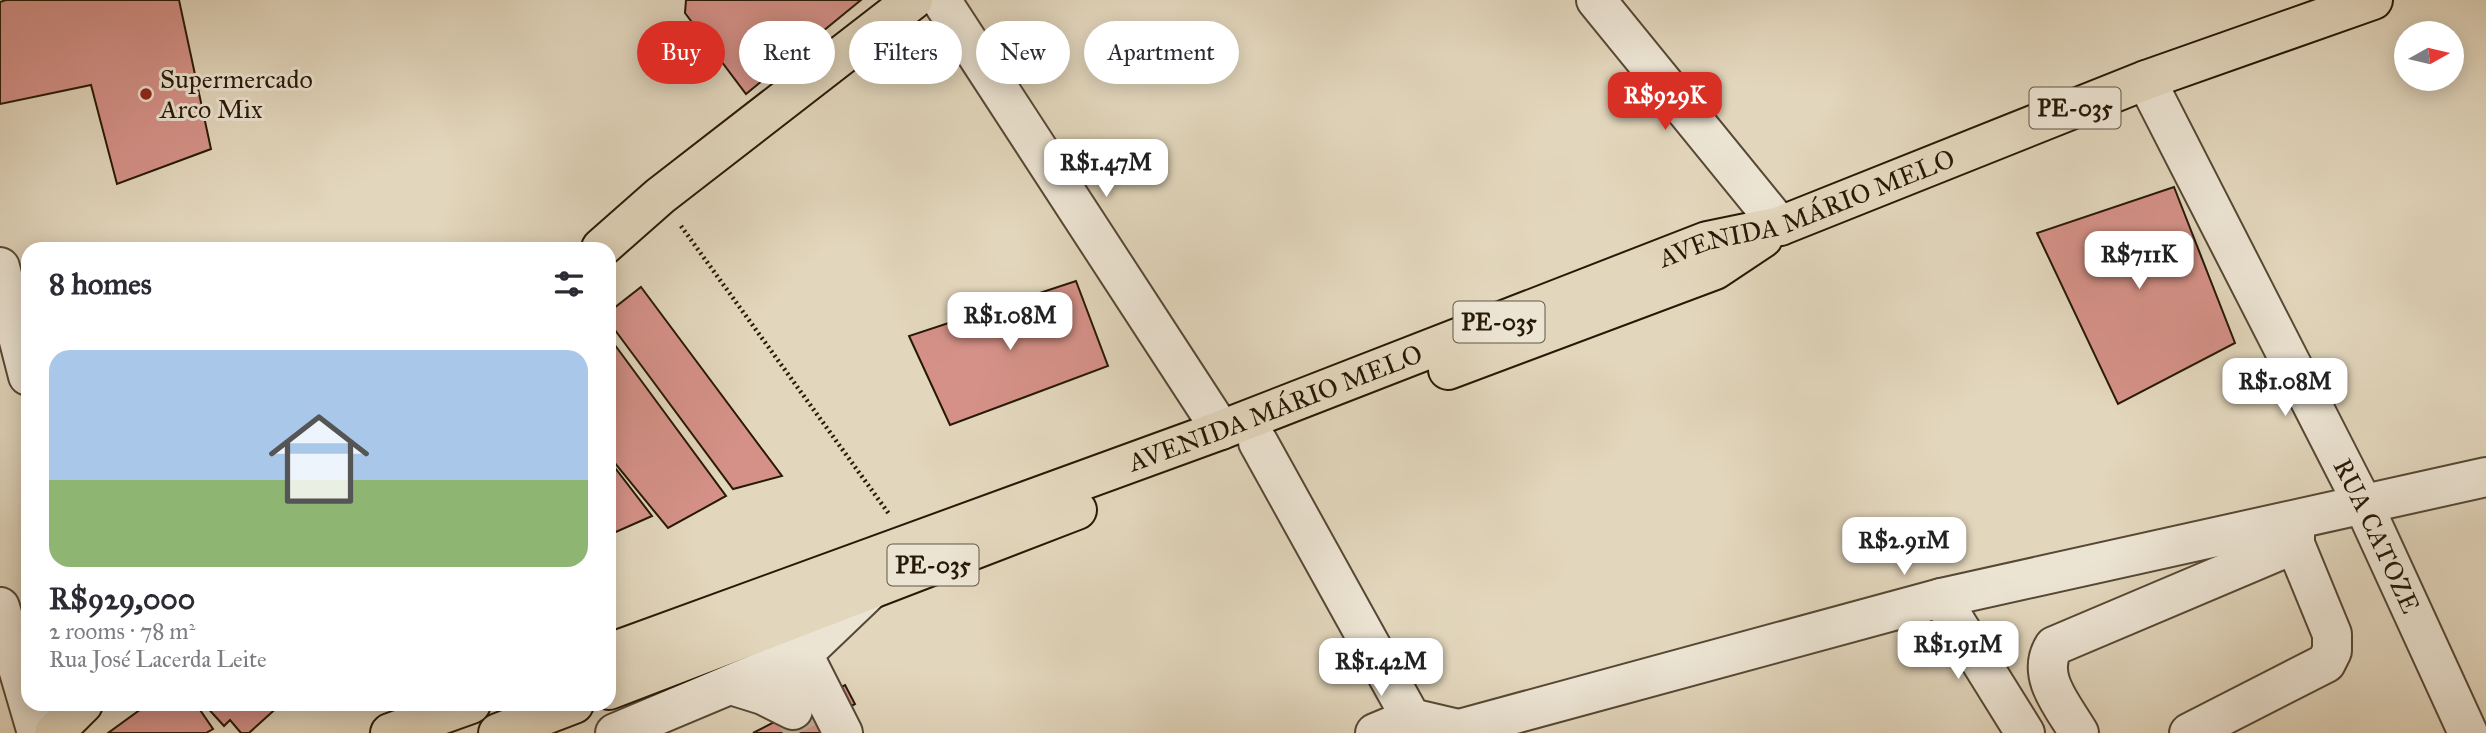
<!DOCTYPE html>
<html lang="en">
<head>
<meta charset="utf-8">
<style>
  body { margin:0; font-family:"IM FELL Great Primer",serif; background:#f2f2f3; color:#2b2b33; height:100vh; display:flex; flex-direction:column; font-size:26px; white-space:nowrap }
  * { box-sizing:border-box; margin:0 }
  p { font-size:23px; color:#7c7c81 }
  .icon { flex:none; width:38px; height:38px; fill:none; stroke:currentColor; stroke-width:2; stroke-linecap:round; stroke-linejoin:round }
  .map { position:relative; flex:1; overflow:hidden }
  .drawer { position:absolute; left:21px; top:242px; width:595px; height:469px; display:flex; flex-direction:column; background:#fff; border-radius:21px; box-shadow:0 4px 18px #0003 }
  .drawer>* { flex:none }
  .top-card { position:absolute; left:637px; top:21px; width:665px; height:63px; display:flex; gap:14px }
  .needle { width:46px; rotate:82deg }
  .fabs { position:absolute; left:2394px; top:21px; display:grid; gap:14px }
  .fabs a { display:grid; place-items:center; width:70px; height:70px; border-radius:50%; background:#fff; box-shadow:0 4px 18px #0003; font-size:35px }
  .price { position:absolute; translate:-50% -60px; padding:0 16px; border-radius:14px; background:#fff; color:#222; font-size:23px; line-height:46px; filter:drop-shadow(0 2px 4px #0008) }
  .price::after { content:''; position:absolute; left:50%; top:42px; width:21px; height:16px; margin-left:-10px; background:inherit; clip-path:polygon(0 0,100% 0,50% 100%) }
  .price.on { background:#d93025; color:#fff }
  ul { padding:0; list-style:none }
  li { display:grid; align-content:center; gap:14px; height:371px; padding:0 28px }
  li span { display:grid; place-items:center; height:217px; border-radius:21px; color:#555 }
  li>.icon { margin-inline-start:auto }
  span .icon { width:126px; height:126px; fill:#fffc; stroke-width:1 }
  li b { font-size:30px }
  h2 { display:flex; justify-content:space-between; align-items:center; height:84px; padding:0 28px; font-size:30px }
  .chip { padding:0 24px; border-radius:32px; background:#fff; box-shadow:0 4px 18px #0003; font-size:24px; line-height:63px }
  .chip.on { background:#d93025; color:#fff }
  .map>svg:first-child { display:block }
</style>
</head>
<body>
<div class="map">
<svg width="2486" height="733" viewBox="0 0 2486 733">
  <rect width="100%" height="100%" fill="#e2d6bc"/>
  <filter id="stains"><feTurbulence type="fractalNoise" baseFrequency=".00286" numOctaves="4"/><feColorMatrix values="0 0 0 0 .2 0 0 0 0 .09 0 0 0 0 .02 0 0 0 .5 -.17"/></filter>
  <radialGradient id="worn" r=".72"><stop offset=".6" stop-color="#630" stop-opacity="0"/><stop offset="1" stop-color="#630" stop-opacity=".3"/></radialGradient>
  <g fill="#d59188" stroke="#271907" stroke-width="2">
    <polygon points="6,0 179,0 211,149 117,184 91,85 0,104 0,2"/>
    <polygon points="686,0 861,0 746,94 685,13"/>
    <polygon points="2174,187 2235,343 2118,404 2037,233"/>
    <polygon points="1076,281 1108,366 950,425 909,336"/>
    <polygon points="641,287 782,476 733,489 609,322 609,312"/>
    <polygon points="609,337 726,496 668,528 609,456"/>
    <polygon points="609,460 652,516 609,535"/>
    <polygon points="845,685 855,704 823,721 829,733 753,733"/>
    <polygon points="148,704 196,704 213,729 206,733 108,733"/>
    <polygon points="204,704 281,704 249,733 241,733 230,720 224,726"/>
  </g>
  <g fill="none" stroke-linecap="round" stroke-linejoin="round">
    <polyline stroke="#bdb098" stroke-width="38" stroke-dasharray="38 19" stroke-linecap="butt" points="794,712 803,731"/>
    <defs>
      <g id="minor">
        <polyline points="941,0 1221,430"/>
        <polyline points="1596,0 1780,226"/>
        <path id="s1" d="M2146,80L2364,506L2468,733"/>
        <polyline points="0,267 28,376"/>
        <polyline points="1258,442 1411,718 1475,733"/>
        <polyline points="1941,598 2025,733"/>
        <polyline points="0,607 37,733"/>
        <polyline points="803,654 843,733"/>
        <polyline points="731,685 763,695 793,710 795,681 803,654"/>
        <polyline points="1463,728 1941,598 2486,477"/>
        <polyline points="615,733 803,654 871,589"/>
        <polyline points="1375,733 1411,718"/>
        <path d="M2079,733C2064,707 2035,676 2054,646L2295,544"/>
        <polyline points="2189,733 2326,663 2332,651 2332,634 2295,544 2295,522"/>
      </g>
      <g id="major">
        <polyline points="601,248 660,196 913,0"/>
        <polyline points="1448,370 1715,270 1763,238"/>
        <path id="s2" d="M609,653L1221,430L1707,241L1780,226L2146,80L2373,0"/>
        <polyline points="609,690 1077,510"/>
        <polyline points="54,733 83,704"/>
        <polyline points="390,733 471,704"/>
        <polyline points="498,733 574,704"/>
      </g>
    </defs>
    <use href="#minor" stroke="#564834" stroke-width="42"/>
    <use href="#major" stroke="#271907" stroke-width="42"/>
    <polyline stroke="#271907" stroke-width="4.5" stroke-dasharray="2 3.5" stroke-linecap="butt" points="681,226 889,514"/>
    <use href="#minor" stroke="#ece4d3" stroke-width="38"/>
    <use href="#major" stroke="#e2d6bc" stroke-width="38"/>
  </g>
  <circle fill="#8f2418" stroke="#ece4d3" stroke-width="2.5" cx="146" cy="94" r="7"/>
  <g text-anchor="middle" stroke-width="6" stroke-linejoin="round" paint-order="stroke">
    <g fill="#ece4d3" stroke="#625644" stroke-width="2">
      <rect x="2029.5" y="87.5" width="91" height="41" rx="5"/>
      <rect x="1453.5" y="301.5" width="91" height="41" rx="5"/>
      <rect x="887.5" y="544.5" width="91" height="41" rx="5"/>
    </g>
    <g font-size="24" font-weight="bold" fill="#271907">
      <text x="2075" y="116">PE-035</text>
      <text x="1499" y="330">PE-035</text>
      <text x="933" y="573">PE-035</text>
    </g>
    <g font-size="26" fill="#271907" stroke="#ece4d3" text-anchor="start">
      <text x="160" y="88">Supermercado<tspan x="160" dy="30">Arco Mix</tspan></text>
    </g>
    <g font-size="26" fill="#271907" stroke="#ece4d3">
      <text dy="9" stroke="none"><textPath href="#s2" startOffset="1278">AVENIDA MÁRIO MELO</textPath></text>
      <text dy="9" stroke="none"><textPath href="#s2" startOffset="710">AVENIDA MÁRIO MELO</textPath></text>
      <text dy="9" stroke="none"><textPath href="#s1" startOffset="511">RUA CATOZE</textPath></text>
    </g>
  </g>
  <rect width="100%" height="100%" filter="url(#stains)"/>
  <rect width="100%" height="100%" fill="url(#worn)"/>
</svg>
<div class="fabs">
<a><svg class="needle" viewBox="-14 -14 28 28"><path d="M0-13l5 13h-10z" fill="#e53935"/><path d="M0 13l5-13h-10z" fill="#7c7c81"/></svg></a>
</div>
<b class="price on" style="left:1665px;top:132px">R$929K</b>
<b class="price" style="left:1106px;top:199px">R$1.47M</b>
<b class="price" style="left:2139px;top:291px">R$711K</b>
<b class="price" style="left:1010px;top:352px">R$1.08M</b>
<b class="price" style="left:2285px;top:418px">R$1.08M</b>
<b class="price" style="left:1904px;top:577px">R$2.91M</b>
<b class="price" style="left:1958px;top:681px">R$1.91M</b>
<b class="price" style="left:1381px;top:698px">R$1.42M</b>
<div class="top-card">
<a class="chip on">Buy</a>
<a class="chip">Rent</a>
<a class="chip">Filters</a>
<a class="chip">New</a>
<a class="chip">Apartment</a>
</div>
<section class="drawer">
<h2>8 homes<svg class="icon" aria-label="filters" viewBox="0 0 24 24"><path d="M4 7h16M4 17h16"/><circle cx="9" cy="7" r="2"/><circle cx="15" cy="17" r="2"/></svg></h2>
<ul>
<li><span style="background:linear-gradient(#a9c7e8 60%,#8fb573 0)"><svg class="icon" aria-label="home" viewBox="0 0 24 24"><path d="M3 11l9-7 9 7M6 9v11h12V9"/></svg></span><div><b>R$929,000</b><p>2 rooms · 78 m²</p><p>Rua José Lacerda Leite</p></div></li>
</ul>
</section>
</div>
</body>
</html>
